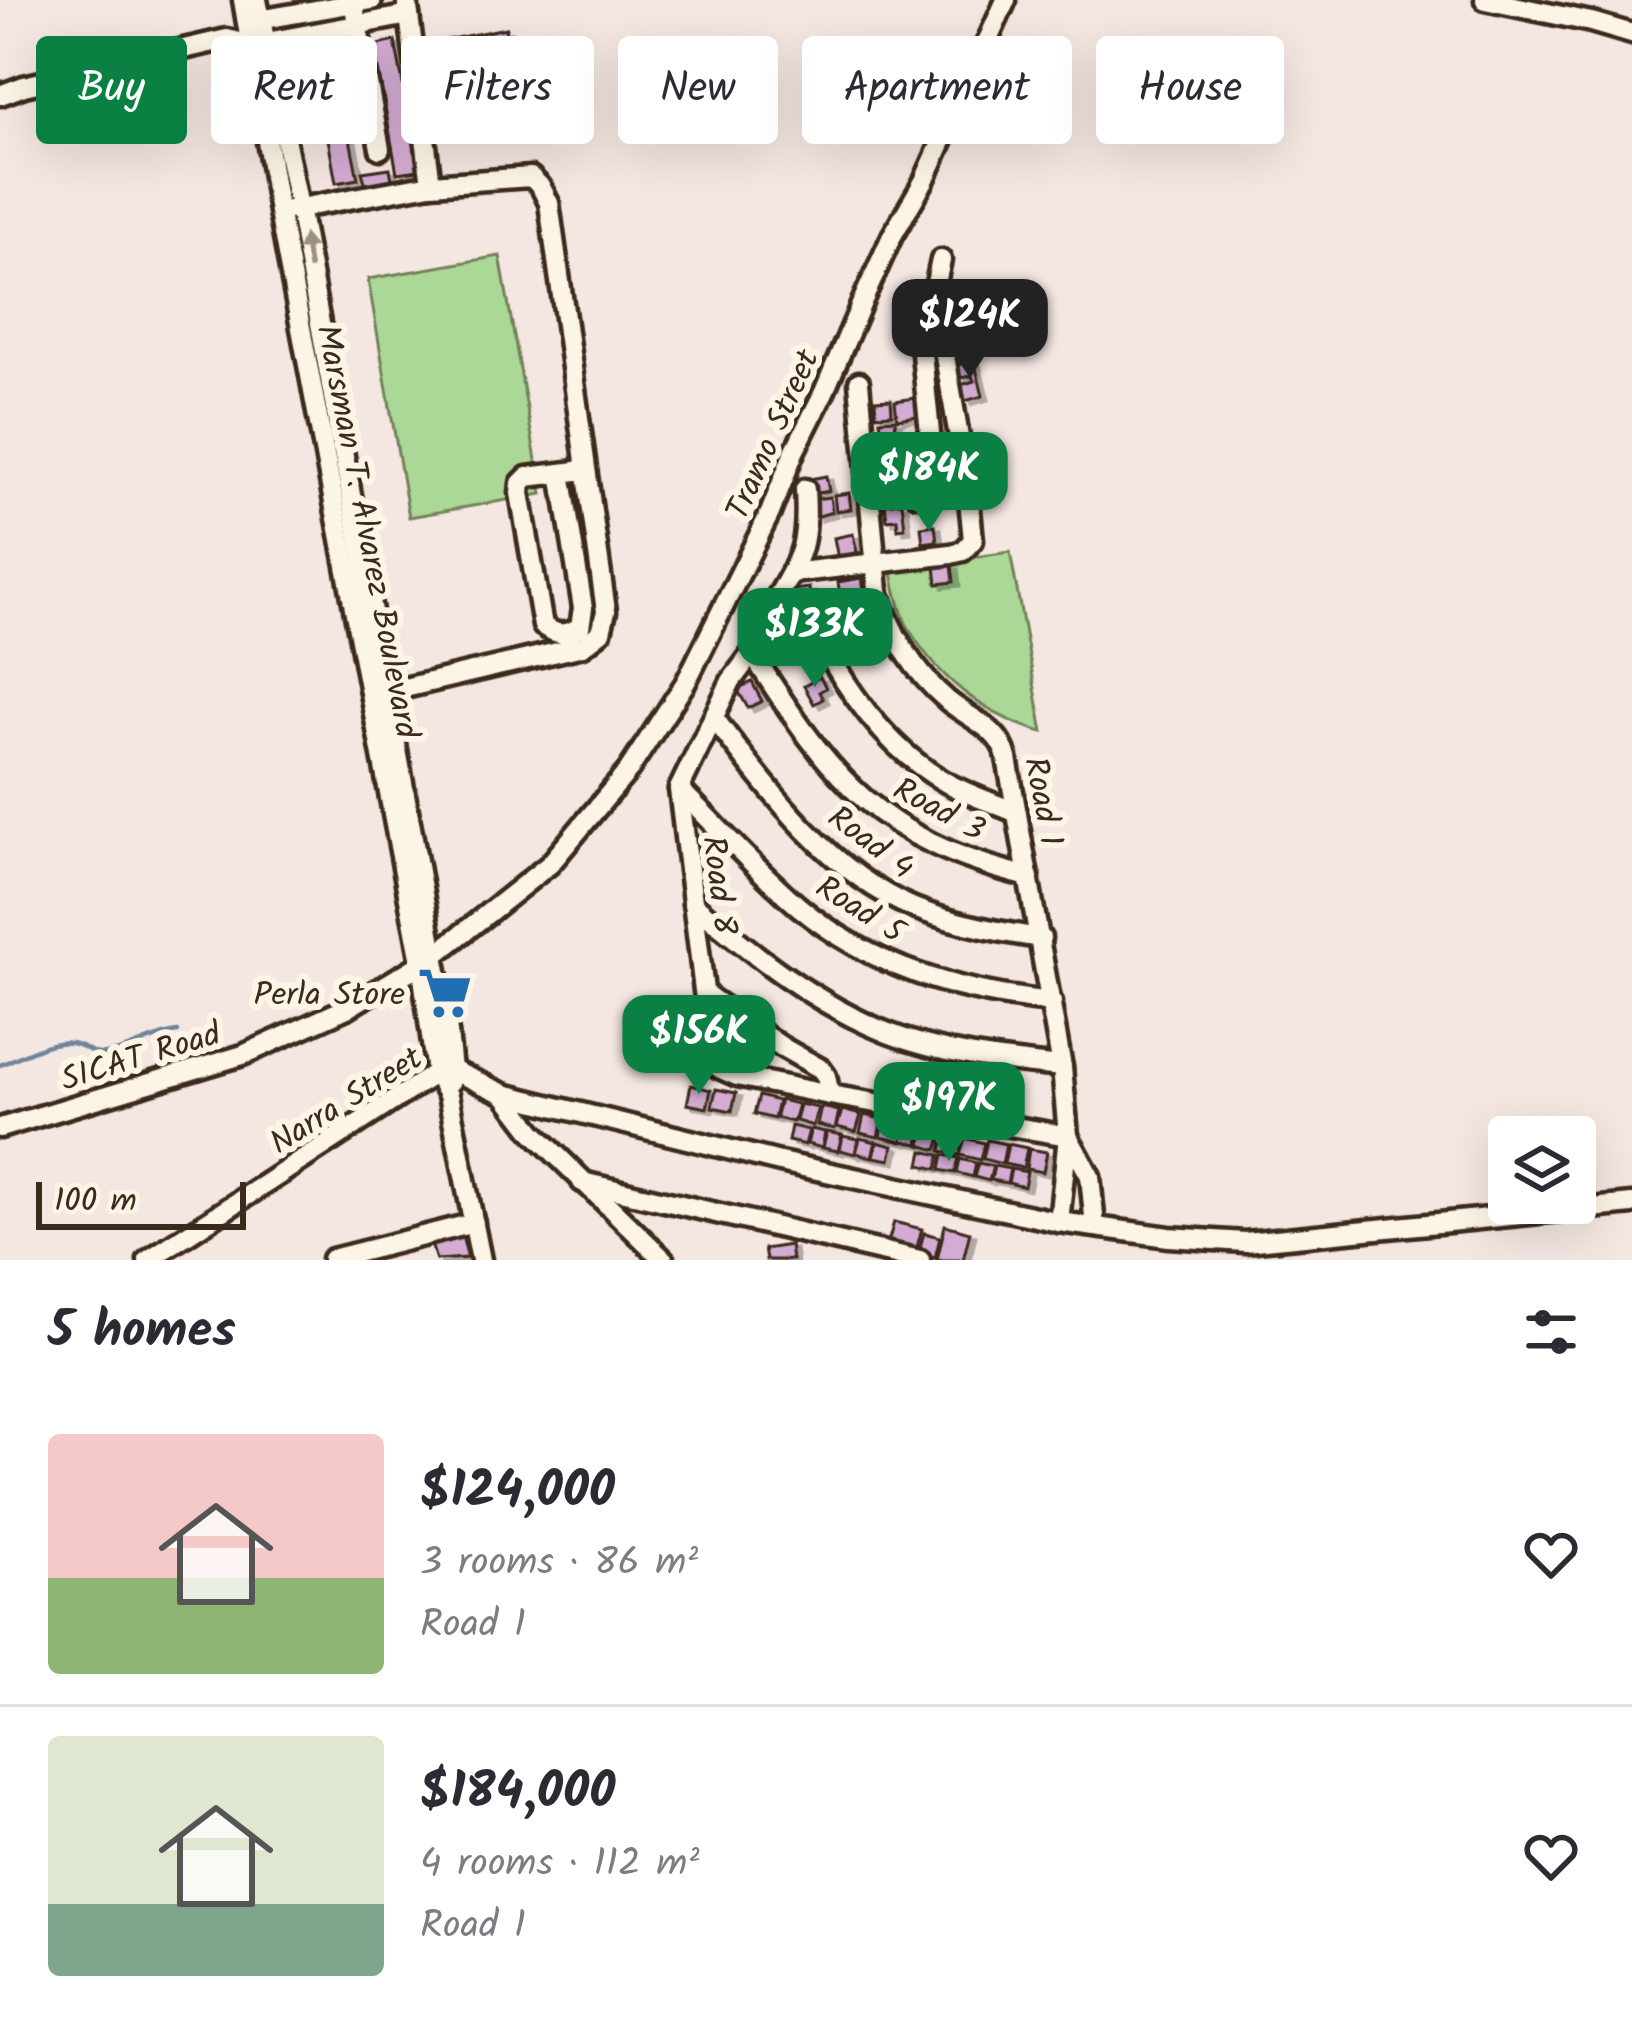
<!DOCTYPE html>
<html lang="en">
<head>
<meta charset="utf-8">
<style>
  body { margin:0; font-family:Kalam,sans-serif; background:#f2f2f3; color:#2b2b33; height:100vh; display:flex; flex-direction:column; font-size:45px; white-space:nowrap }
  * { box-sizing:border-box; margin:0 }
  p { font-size:39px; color:#7c7c81 }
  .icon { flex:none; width:66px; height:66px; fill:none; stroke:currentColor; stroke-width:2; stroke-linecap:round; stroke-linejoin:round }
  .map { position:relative; height:1260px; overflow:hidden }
  .details { display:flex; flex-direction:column; background:#fff; flex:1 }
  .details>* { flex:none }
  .guide { position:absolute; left:36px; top:36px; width:1560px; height:108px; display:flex; gap:24px }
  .fabs { position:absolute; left:1488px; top:1116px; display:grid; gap:24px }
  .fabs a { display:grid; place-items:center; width:108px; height:108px; border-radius:12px; background:#fff; box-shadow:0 12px 48px #0002; font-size:60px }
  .scale { position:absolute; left:36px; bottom:30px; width:210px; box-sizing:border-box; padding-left:12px; border:6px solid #3b2a1e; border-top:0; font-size:33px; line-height:42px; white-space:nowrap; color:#3b2a1e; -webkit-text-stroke:9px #fcf5e5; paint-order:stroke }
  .price { position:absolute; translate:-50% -102px; padding:0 27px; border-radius:24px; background:#0b8043; color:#fff; font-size:39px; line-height:78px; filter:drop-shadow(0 3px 6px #0008) }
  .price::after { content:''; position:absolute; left:50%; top:72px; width:36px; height:27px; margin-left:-18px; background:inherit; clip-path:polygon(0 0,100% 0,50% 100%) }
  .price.current { background:#222; color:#fff }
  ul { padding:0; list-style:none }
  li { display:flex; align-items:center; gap:36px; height:300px; padding:0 48px }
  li+li { border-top:3px solid #e1e1e2 }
  li span { display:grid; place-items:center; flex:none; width:336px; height:240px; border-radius:12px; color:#555 }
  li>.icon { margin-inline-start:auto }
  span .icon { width:144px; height:144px; fill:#fffc; stroke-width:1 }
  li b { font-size:51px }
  h2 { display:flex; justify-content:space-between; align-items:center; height:144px; padding:0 48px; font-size:51px }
  .pill { padding:0 42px; border-radius:12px; background:#fff; box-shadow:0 12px 48px #0002; font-size:42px; line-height:108px }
  .pill.current { background:#0b8043; color:#fff }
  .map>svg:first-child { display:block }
</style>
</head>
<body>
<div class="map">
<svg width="1632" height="1260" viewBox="0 0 1632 1260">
  <defs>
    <filter id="shadow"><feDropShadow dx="6" dy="4" stdDeviation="0" flood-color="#0004"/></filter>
  </defs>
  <rect width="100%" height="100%" fill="#f4e6e1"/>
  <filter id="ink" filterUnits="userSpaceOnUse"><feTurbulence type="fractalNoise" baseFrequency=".00833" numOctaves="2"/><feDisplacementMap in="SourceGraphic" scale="24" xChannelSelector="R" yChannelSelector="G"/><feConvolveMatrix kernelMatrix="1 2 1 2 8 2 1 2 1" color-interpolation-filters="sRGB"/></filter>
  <g filter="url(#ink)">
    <g fill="#abd897" stroke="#73815a" stroke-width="3">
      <polygon points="500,256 542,494 409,517 368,279"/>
      <path d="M1010,552L1043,732C987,718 933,675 906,623C898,606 895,587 891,569Z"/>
    </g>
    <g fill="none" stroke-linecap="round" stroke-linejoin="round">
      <path stroke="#6f859a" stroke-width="4.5" d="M0,1065C20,1057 50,1039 71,1043C85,1045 92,1056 106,1054C131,1051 152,1035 178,1032"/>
    </g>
    <g fill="#d4abd2" stroke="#3b2a1e" stroke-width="3" filter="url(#shadow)">
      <polygon points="506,28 504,40 512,55 446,67 441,51 441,41"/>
      <polygon points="395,41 419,170 397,173 374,46"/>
      <polygon points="332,48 358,179 336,183 312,52"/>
      <polygon points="390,168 392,180 366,185 362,172"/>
      <polygon points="974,361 983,396 965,401 961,385 974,381 972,376 960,378 957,365"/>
      <polygon points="915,398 918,416 897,419 895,401"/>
      <polygon points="891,399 892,414 876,415 875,400"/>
      <polygon points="895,419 897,440 876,442 875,427 881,426 880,420"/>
      <polygon points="988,443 996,480 981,483 978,468 982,467 982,464 978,465 974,446"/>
      <polygon points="826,476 829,491 813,494 810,479"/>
      <polygon points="849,493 851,509 836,511 834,495"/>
      <polygon points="830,497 832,512 816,517 814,499"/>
      <polygon points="902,502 905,528 898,529 897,519 887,520 885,504"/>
      <polygon points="935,525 937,541 923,543 921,527"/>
      <polygon points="853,534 857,552 838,559 834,538"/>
      <polygon points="952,565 954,582 937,584 935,567"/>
      <polygon points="862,578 864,591 857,591 858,599 841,602 838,582"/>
      <polygon points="809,588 812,607 797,610 793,590"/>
      <polygon points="834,606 837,621 822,624 820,608"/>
      <polygon points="771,615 773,628 751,631 749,618"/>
      <polygon points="820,677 826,688 819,692 823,699 814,704 804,686"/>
      <polygon points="752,682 762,701 748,708 737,689"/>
      <polygon points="691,1085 711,1090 707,1108 687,1104"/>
      <polygon points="716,1089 736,1093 732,1111 712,1107"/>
      <polygon points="759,1096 778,1101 774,1119 754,1114"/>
      <polygon points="780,1100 798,1104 793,1122 775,1118"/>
      <polygon points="800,1104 818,1108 813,1126 796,1121"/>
      <polygon points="821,1107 839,1111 835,1129 817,1125"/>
      <polygon points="842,1110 861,1115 856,1132 837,1127"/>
      <polygon points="864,1115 882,1119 878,1137 860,1133"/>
      <polygon points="884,1119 905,1123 902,1142 881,1137"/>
      <polygon points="906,1122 922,1125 918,1144 902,1141"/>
      <polygon points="791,1126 809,1130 805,1145 788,1141"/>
      <polygon points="926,1126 943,1132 937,1150 920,1145"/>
      <polygon points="811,1129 825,1132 822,1148 807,1144"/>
      <polygon points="827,1132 842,1135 838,1151 823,1148"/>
      <polygon points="945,1132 963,1136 960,1155 941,1151"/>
      <polygon points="843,1136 858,1139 855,1154 840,1150"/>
      <polygon points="860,1138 876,1142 872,1157 856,1153"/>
      <polygon points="965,1138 984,1143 980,1160 960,1155"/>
      <polygon points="987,1140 1006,1144 1002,1164 983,1159"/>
      <polygon points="877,1142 893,1146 890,1160 874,1157"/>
      <polygon points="1008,1144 1027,1148 1023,1168 1004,1164"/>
      <polygon points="1029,1149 1047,1152 1043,1172 1026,1169"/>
      <polygon points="923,1151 940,1155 937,1169 920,1165"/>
      <polygon points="943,1155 959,1158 955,1173 940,1170"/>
      <polygon points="960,1159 976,1163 973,1177 957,1173"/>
      <polygon points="978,1163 993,1166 989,1181 974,1177"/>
      <polygon points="994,1166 1010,1169 1007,1183 991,1180"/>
      <polygon points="1011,1169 1027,1172 1024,1187 1008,1183"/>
      <polygon points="894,1222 922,1229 915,1254 887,1246"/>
      <polygon points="945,1225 970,1232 963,1260 937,1260"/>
      <polygon points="924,1233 940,1237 935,1258 918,1254"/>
      <polygon points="462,1236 468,1258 436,1260 431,1244"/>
      <polygon points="790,1245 792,1260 766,1260 764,1249"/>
    </g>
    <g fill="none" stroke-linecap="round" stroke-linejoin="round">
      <defs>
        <g id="minor">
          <polyline points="243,0 279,212 421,962 436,1073 448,1095 481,1260"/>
          <polyline points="257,0 299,207 448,1032 452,1070 451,1081"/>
          <polyline points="1485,0 1591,22 1632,34"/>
          <polyline points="355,12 380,149"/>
          <polyline points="253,21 372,0"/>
          <polyline points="0,95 24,86 227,39 251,45 409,15"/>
          <polyline points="289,210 431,184 407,0"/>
          <path d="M859,382L878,591C891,635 913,671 948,701C970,719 1000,728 1007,758L1062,1067L1068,1136L1059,1222"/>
          <path d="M561,473L583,608L580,627C565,636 557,635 543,626L520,493L521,483L527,477L585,470"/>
          <polyline points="936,493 920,334 927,315 936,304"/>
          <polyline points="917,495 968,489"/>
          <polyline points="792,573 951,554 963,551 973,540 968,489 936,304 935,288 941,260"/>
          <path d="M777,597C804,553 808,541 805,489"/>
          <polyline points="887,625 776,642 752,653 731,681 679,789 711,1047 719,1068 737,1076 830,1095 1068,1136"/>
          <path d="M818,635C848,693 889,751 947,783C969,795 994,803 1017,813"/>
          <path d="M752,653C832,780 877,839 1029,877"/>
          <polyline points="379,694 583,646 601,632 606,611 549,203 541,187 531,177 431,184"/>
          <path d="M714,718C768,789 829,873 914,908C954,924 998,932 1041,938"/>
          <path d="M679,789C719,828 756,870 798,906C871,967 959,993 1052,1002"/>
          <path d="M693,904C753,954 814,1004 888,1033C943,1055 1003,1061 1062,1067"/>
          <polyline points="705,994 782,1047 821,1069 826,1076 830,1095"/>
          <polyline points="452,1070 504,1094 780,1162 1059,1222 1169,1237 1245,1242 1632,1204"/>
          <polyline points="504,1094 533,1132 664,1260"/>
          <polyline points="0,1128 243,1055 349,1007 434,956 550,864 628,771 686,682 770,513 794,452 824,392 863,300 892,236 924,181 1006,0"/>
          <polyline points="1068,1136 1090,1176 1095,1226"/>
          <polyline points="582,1182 920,1260"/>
          <polyline points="332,1259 474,1223"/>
          <polyline points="148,1260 436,1073 448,1071"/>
        </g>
      </defs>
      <use href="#minor" stroke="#3b2a1e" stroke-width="27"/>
      <use href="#minor" stroke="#fcf5e5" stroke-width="18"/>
    </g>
    <defs><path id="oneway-solid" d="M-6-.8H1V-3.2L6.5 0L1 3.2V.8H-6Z" transform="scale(3)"/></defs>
    <use fill="#9c9082" href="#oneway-solid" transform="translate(307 252) rotate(-100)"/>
  </g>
  <defs>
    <symbol id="supermarket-bare" viewBox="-9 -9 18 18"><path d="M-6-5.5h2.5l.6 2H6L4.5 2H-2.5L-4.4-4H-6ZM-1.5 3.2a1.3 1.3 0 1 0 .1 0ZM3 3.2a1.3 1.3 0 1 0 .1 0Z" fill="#1f6fb2" stroke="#fcf5e5" stroke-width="2.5" paint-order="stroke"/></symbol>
  </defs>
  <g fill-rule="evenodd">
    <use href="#supermarket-bare" x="407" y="955" width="76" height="76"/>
  </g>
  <g text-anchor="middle" stroke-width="12" stroke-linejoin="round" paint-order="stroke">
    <g font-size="33" fill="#3b2a1e" stroke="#fcf5e5">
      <text transform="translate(771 434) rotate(-66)" y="12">Tramo Street</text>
      <text transform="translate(369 531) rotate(79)" y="12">Marsman T. Alvarez Boulevard</text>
      <text transform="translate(1045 801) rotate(79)" y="12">Road 1</text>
      <text transform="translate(940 808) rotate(28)" y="12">Road 3</text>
      <text transform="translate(872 841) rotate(37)" y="12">Road 4</text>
      <text transform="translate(721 885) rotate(83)" y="12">Road 8</text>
      <text transform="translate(861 908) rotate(32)" y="12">Road 5</text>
      <text transform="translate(140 1055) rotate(-17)" y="12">SICAT Road</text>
      <text transform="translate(345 1099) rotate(-32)" y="12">Narra Street</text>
    </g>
    <g font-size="33" fill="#3b2a1e" stroke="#fcf5e5" text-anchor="end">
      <text x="405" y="1005">Perla Store</text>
    </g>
  </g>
</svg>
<div class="fabs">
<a><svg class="icon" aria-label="layers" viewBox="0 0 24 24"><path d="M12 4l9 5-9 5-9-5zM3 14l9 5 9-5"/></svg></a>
</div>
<div class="scale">100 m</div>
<b class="price current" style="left:970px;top:381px">$124K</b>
<b class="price" style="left:929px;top:534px">$184K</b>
<b class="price" style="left:815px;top:690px">$133K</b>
<b class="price" style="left:699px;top:1097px">$156K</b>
<b class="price" style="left:949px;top:1164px">$197K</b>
<div class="guide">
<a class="pill current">Buy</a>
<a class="pill">Rent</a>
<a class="pill">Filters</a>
<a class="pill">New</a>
<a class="pill">Apartment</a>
<a class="pill">House</a>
</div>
</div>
<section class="details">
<h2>5 homes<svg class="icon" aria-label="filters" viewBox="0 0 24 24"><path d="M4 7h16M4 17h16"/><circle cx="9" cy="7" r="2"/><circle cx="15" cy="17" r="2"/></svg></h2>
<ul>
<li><span style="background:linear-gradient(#f6c9c9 60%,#8fb573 0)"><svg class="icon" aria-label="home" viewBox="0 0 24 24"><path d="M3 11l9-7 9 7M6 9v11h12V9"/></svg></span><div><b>$124,000</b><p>3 rooms · 86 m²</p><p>Road 1</p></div><svg class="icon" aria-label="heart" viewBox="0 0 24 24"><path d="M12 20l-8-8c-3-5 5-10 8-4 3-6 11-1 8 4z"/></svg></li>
<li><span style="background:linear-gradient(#dfe7d0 70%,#7fa58c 0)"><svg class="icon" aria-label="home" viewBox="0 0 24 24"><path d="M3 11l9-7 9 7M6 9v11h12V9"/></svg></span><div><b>$184,000</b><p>4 rooms · 112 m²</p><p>Road 1</p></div><svg class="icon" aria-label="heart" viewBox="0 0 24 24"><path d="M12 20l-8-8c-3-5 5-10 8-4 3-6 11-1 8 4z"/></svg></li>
</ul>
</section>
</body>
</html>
